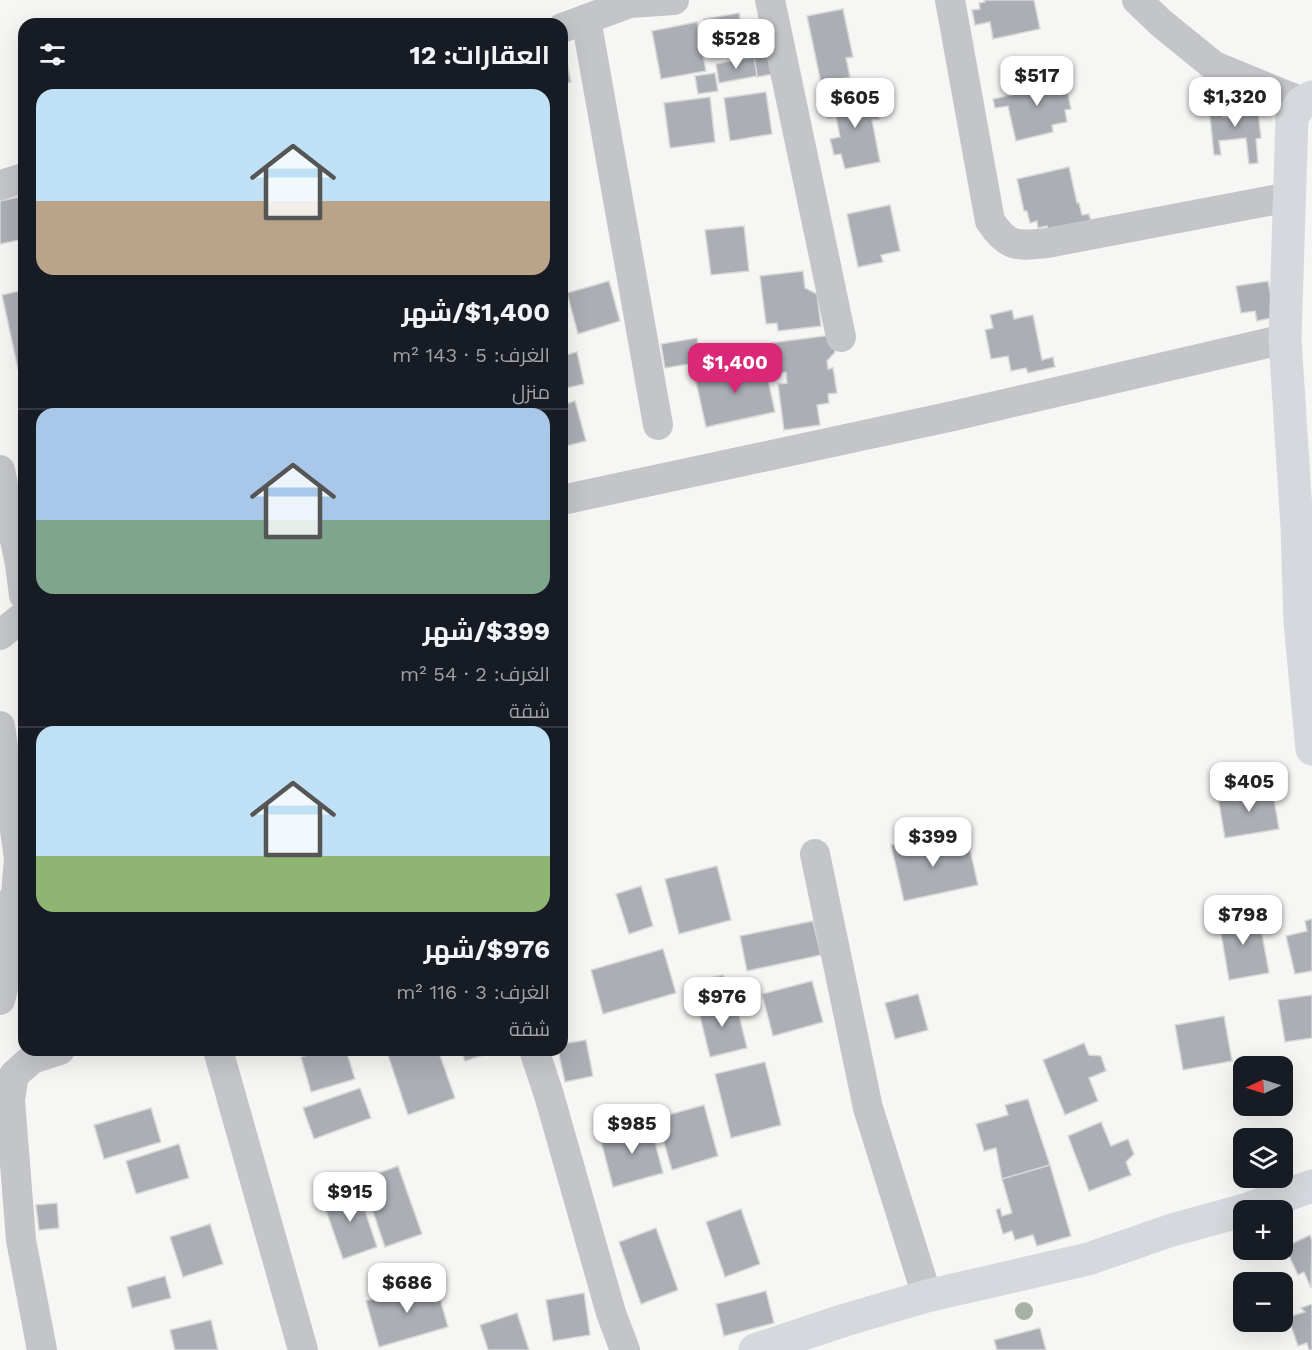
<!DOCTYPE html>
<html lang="ar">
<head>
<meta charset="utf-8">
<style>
  body { margin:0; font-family:"Work Sans",Cairo,sans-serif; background:#242831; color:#f1f3f6; direction:rtl; height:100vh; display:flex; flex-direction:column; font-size:22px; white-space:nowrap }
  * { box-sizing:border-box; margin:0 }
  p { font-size:20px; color:#9ea1a6 }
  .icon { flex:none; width:33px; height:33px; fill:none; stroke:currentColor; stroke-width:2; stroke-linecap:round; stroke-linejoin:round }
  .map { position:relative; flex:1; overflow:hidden; direction:ltr }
  .panel { position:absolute; left:18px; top:18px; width:550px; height:1038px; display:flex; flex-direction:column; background:#171b24; border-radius:18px; box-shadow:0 6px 24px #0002; direction:rtl }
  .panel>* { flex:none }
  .needle { width:39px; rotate:266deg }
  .tools { position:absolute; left:1233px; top:1056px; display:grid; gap:12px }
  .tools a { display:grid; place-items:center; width:60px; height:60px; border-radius:12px; background:#171b24; box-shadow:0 6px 24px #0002; font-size:30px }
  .price { position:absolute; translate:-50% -51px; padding:0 14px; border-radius:12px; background:#fff; color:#222; font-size:20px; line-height:39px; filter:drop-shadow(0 2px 3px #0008) }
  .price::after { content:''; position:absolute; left:50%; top:36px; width:18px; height:14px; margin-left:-9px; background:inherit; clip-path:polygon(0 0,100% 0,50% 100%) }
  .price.on { background:#db2777; color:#fff }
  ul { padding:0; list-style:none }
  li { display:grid; align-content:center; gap:12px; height:318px; padding:0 18px }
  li+li { border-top:2px solid #363941 }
  li span { display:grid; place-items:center; height:186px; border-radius:18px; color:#555 }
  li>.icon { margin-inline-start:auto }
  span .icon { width:108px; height:108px; fill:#fffc; stroke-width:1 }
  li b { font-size:26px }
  h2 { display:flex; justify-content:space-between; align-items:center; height:72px; padding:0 18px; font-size:26px }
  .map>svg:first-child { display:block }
</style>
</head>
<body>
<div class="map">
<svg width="1312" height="1350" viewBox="0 0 1312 1350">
  <rect width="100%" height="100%" fill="#f6f6f4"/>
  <g fill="#abafb5" stroke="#d8d8d6" stroke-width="1.5">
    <polygon points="984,0 1034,0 1040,29 993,39 990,22 975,25 972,10 980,9 979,3 985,2"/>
    <polygon points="843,9 853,57 846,58 850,77 821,83 807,16"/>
    <polygon points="739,13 745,51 710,57 704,19"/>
    <polygon points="765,19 774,74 757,77 748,22"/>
    <polygon points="697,22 706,71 661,79 652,31"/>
    <polygon points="562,53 565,53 571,82 562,84"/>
    <polygon points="754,57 757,76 719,83 716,64"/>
    <polygon points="715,73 718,91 698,94 695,76"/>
    <polygon points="1064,75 1071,109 1065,110 1067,122 1052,125 1053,132 1016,141 1008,106 995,108 993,99 1016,94 1014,85"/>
    <polygon points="855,91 856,96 873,92 879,119 872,120 880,162 845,169 841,154 834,155 830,139 840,137 836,116 828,118 826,108 834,106 831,96"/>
    <polygon points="766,92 772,134 730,141 724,98"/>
    <polygon points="1208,96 1222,100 1223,117 1243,116 1242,104 1258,112 1261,138 1256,139 1258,163 1249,164 1246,138 1219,141 1221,155 1214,155"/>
    <polygon points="710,97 715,142 670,148 664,103"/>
    <polygon points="1069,167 1077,203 1079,203 1082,215 1089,214 1093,230 1050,236 1047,226 1038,228 1037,221 1030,223 1027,211 1024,211 1017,179"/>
    <polygon points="24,196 24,239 0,244 0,201"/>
    <polygon points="890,205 900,251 881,255 883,262 858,267 847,214"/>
    <polygon points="744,226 749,271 711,275 705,230"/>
    <polygon points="803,271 805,288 817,294 821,326 778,331 777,323 766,324 760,276"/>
    <polygon points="609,281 620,321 578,334 567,293"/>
    <polygon points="1268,281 1275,317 1257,321 1255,311 1241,313 1236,286"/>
    <polygon points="24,290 24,367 18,369 2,295"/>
    <polygon points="1012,310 1014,319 1033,315 1042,360 1053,357 1055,367 1028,373 1026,368 1011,371 1008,356 991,359 985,330 993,328 990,315"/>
    <polygon points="832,335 835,352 827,361 828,369 833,368 837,393 828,394 829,403 817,405 820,425 784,430 778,384 787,383 786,372 774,374 771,343"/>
    <polygon points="697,338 701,362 665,368 661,344"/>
    <polygon points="577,352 584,384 562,389 562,356"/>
    <polygon points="764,361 775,412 706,427 695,377"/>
    <polygon points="575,401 586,441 562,447 562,405"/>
    <polygon points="1272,787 1279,829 1225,838 1218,797"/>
    <polygon points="925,837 928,850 968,841 978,885 904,901 891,845"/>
    <polygon points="717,866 731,920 679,934 665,879"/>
    <polygon points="641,886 653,926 629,934 616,894"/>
    <polygon points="1248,910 1251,925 1260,923 1269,973 1229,980 1218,916"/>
    <polygon points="1312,919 1312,971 1295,974 1286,936 1307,931 1305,921"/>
    <polygon points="813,921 821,955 747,971 740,936"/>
    <polygon points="663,949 676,993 603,1014 591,970"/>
    <polygon points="723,975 728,991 693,1001 688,984"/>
    <polygon points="562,976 567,995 562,996"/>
    <polygon points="812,981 823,1022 773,1036 762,994"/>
    <polygon points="918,994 928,1030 895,1039 885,1003"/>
    <polygon points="1312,995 1312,1038 1285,1042 1278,1000"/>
    <polygon points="735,999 747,1048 710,1057 698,1008"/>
    <polygon points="1224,1016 1232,1061 1183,1070 1175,1025"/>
    <polygon points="586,1040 593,1076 565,1082 558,1050 562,1050 562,1044"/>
    <polygon points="1084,1043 1089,1055 1101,1056 1106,1071 1089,1078 1098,1101 1065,1115 1043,1060"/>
    <polygon points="324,1050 346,1050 355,1079 311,1092 301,1057"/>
    <polygon points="393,1050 438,1050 455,1098 408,1115 387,1052"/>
    <polygon points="461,1050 499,1050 465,1061"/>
    <polygon points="765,1062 781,1125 731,1138 715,1074"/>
    <polygon points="360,1088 371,1118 314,1139 303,1108"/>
    <polygon points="1028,1099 1050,1165 1002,1179 996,1148 984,1151 976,1124 1008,1115 1005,1105"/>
    <polygon points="704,1105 718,1156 672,1170 657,1118"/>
    <polygon points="151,1108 161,1142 104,1159 94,1125"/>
    <polygon points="1101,1122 1111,1146 1128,1139 1134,1154 1126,1162 1131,1175 1089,1191 1068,1136"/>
    <polygon points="650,1123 663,1173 613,1187 600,1137"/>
    <polygon points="179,1144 189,1178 136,1194 126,1161"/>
    <polygon points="1050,1165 1071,1236 1037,1246 1033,1235 1015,1240 1012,1231 1003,1234 996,1210 1000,1208 1002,1216 1012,1213 1002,1179"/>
    <polygon points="398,1166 422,1234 385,1247 362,1179"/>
    <polygon points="357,1187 377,1247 343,1259 322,1199"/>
    <polygon points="57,1203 59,1228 39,1230 36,1205"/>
    <polygon points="741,1209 760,1264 725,1277 706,1222"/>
    <polygon points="210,1224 223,1264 183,1277 170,1237"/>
    <polygon points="656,1228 678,1290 641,1304 619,1242"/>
    <polygon points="1310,1235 1312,1241 1311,1288 1304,1272 1298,1275 1285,1247"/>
    <polygon points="165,1276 171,1298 132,1308 127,1287"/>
    <polygon points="435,1281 448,1327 379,1347 366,1301"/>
    <polygon points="766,1291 774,1323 724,1336 716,1304"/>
    <polygon points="584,1293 590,1335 553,1341 546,1300"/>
    <polygon points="1312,1304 1312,1350 1309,1350 1307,1343 1298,1346 1288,1317 1305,1312 1301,1308"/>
    <polygon points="517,1313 529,1350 488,1350 480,1325"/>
    <polygon points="211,1320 218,1350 175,1350 170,1330"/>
    <polygon points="1040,1328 1046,1350 997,1350 994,1340"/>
  </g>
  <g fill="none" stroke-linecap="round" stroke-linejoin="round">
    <g stroke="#c3c5c8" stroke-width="30">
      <polyline points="770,0 841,337"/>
      <path d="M950,0L990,221C1008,248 1017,246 1047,243L1289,197"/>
      <polyline points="1137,0 1161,23 1214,66 1302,102"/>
      <polyline points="586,19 658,425"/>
      <polyline points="562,28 630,3 674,0"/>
      <polyline points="0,185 24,178"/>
      <polyline points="0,470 20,564 24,595"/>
      <polyline points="562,500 953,416 1285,339"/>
      <polyline points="0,635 24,616"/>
      <polyline points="0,726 19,858 16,895 0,917"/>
      <polyline points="815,854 868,1108 927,1296"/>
      <polyline points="0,1000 5,981 16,895"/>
      <polyline points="218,1050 303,1350"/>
      <polyline points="534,1050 549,1095 611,1313 625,1350"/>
      <polyline points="42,1350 21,1240 10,1100 14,1075 32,1059 60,1050"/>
    </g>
    <g stroke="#d5d8dc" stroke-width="33">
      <polyline points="1312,97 1302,102 1292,117 1285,339 1297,527 1300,622 1312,749"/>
      <polyline points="755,1350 845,1320 927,1296 1088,1259 1172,1230 1245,1210 1312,1186"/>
    </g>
  </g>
  <circle fill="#a8b1a6" cx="1024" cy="1311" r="9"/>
</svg>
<div class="tools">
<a><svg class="needle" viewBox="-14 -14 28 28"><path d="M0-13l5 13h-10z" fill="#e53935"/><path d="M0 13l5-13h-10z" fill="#9ea1a6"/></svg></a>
<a><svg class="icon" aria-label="layers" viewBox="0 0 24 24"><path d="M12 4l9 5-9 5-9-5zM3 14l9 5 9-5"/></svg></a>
<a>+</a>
<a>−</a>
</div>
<b class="price" style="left:736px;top:70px">$528</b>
<b class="price" style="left:1037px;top:107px">$517</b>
<b class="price" style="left:1235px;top:128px">$1,320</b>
<b class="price" style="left:855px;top:129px">$605</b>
<b class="price on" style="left:735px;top:394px">$1,400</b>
<b class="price" style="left:1249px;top:813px">$405</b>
<b class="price" style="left:933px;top:868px">$399</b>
<b class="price" style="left:1243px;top:946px">$798</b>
<b class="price" style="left:722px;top:1028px">$976</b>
<b class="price" style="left:632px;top:1155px">$985</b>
<b class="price" style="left:350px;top:1223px">$915</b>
<b class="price" style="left:407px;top:1314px">$686</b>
<section class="panel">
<h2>العقارات: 12<svg class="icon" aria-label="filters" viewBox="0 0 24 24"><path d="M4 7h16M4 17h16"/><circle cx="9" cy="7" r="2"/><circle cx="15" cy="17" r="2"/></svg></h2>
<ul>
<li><span style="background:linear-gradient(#bfe0f5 60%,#b9a48a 0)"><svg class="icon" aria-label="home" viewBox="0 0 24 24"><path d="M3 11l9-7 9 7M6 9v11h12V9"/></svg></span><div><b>$1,400/شهر</b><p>الغرف: 5 · 143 m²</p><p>منزل</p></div></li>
<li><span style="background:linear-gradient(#a9c7e8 60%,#7fa58c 0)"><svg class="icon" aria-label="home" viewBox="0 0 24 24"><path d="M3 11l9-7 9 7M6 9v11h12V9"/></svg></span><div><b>$399/شهر</b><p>الغرف: 2 · 54 m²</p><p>شقة</p></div></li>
<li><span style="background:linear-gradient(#bfe0f5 70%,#8fb573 0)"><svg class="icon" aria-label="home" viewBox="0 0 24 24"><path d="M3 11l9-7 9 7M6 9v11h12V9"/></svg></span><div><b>$976/شهر</b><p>الغرف: 3 · 116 m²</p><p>شقة</p></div></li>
</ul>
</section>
</div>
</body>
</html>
